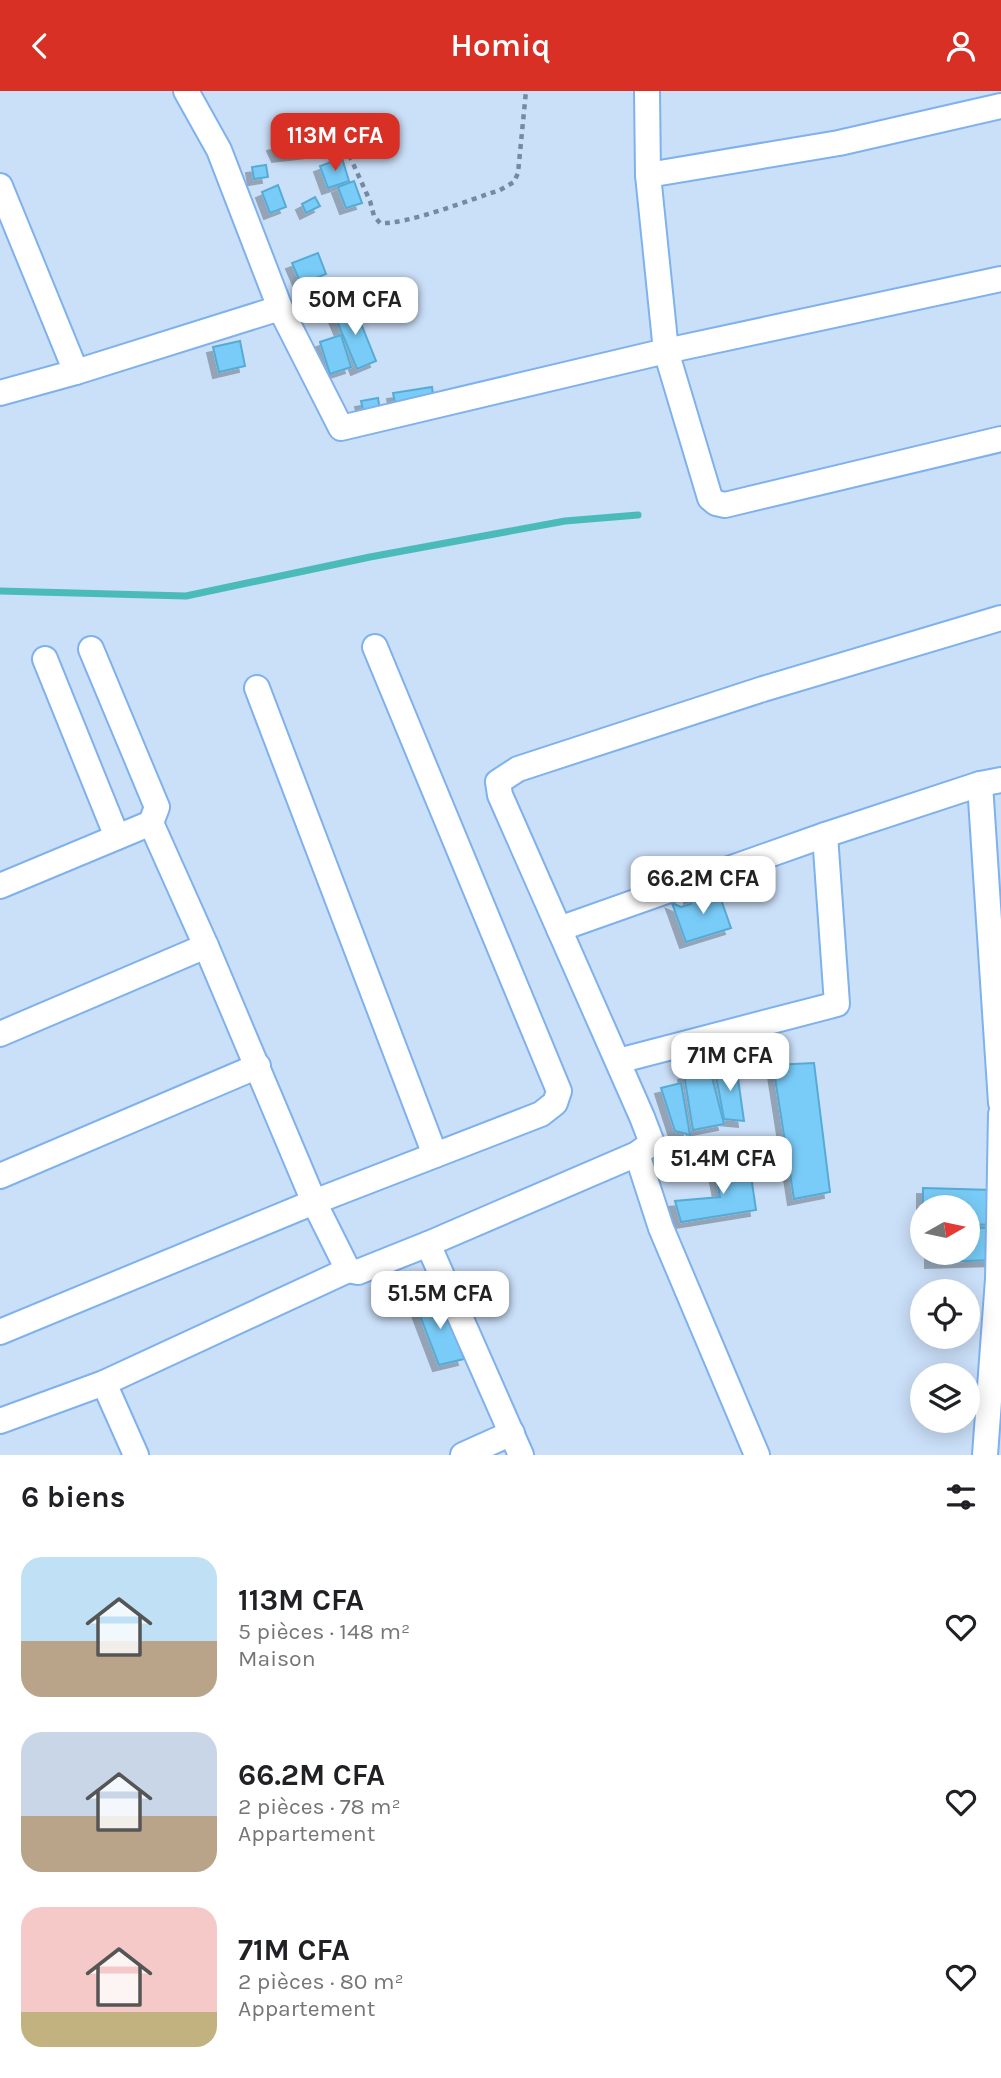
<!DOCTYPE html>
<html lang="fr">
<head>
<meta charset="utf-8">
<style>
  body { margin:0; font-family:Karla,sans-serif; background:#f6f6f6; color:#202124; height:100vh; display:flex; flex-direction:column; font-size:26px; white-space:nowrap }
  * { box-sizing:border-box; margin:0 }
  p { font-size:23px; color:#757577 }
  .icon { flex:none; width:38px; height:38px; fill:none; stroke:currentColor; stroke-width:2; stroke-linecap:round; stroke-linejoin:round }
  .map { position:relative; height:1364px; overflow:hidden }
  .panel { display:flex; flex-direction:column; background:#fff; flex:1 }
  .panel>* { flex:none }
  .needle { width:46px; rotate:81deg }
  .tools { position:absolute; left:910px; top:1104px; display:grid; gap:14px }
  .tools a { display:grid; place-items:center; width:70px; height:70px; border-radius:50%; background:#fff; box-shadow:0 4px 18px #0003; font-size:35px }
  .price { position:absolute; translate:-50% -60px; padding:0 16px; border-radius:14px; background:#fff; color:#222; font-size:23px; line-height:46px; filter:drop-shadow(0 2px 4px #0008) }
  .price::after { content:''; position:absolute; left:50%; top:42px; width:21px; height:16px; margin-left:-10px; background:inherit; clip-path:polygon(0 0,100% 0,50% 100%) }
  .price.selected { background:#d93025; color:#fff }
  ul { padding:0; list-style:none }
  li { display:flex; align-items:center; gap:21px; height:175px; padding:0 21px }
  li span { display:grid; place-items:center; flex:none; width:196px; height:140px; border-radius:21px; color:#555 }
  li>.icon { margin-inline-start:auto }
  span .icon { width:84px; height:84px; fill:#fffc; stroke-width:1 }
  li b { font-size:30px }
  h2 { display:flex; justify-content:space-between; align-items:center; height:84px; padding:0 21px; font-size:30px }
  header { display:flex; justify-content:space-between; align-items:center; height:91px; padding:0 21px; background:#d93025; color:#fff; font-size:32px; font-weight:600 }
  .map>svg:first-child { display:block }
</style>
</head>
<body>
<header><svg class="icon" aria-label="back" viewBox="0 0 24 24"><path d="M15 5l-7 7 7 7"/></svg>Homiq<svg class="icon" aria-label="person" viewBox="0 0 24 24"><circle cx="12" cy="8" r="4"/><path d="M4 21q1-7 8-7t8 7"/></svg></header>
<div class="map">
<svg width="1001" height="1364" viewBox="0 0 1001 1364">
  <defs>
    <filter id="shadow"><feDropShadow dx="-6" dy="6" stdDeviation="0" flood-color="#0004"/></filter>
  </defs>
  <rect width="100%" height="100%" fill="#cadff8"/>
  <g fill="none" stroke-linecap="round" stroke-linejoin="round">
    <polyline stroke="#4abbb8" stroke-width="7" points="0,500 186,505 370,466 565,430 638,424"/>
  </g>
  <g fill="#79ccf8" stroke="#57abd5" stroke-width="2" filter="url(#shadow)">
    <polygon points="310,45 313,61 278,65 273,54"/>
    <polygon points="342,67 349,90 328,97 320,75"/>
    <polygon points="266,74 268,86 254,88 252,76"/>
    <polygon points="354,90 362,112 346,117 338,96"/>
    <polygon points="278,94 286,116 270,122 262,101"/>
    <polygon points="315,106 320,115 306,122 302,113"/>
    <polygon points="318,162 326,183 301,193 292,172"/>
    <polygon points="354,215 376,270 357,278 334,223"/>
    <polygon points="341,244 351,276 330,283 320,251"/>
    <polygon points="240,250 245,275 219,281 213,256"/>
    <polygon points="432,296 434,311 396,317 393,302"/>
    <polygon points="378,307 380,320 364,323 361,310"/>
    <polygon points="717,797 731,837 686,851 672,812 681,816 691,813 690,806"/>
    <polygon points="814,972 830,1101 794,1108 773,974"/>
    <polygon points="736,974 744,1030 724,1028 715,979"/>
    <polygon points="710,979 724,1033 693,1039 684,983"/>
    <polygon points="681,992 690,1044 675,1040 661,997"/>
    <polygon points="749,1071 756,1119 681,1131 675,1110 720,1106 714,1076 748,1075"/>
    <polygon points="923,1097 993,1099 994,1134 968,1133 968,1116 923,1116"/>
    <polygon points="968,1137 992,1137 998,1169 931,1171 931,1162 968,1162"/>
    <polygon points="442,1207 464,1268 439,1274 416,1214"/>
  </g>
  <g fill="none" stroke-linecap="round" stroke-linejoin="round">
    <defs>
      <g id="street">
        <polyline points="186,0 219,59 280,217 341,337 666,260 1001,188"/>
        <polyline points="647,0 648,84 666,260 710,407 716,412 725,414 1001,348"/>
        <polyline points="648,84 839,52 1001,15"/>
        <polyline points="0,95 76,281"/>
        <polyline points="0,302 76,281 280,217"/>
        <polyline points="45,568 117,746"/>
        <polyline points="257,597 435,1064"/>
        <polyline points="980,693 1001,1012"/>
        <polyline points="151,732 206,855 314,1111 541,1023 555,1012 559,1000 375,556"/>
        <polyline points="0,795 151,732 157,716 91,558"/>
        <polyline points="559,838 825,744 980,693 1001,689"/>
        <polyline points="0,943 206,855"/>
        <polyline points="618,970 837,913 825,744"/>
        <polyline points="637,1063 661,1137 757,1364"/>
        <polyline points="0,1085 258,975"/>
        <polyline points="428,1153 637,1063 652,1052 642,1026 500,704 498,691 518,678 763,598 1001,527"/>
        <polyline points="0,1241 314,1111 348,1179 358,1181 428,1153 521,1364"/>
        <polyline points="104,1292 136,1364"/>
        <polyline points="0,1330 104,1292 348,1179"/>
        <polyline points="463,1364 512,1342"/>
        <polyline points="985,1364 998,1188 1001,1023"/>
      </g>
    </defs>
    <use href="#street" stroke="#7fb1ed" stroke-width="28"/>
    <path stroke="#758aa2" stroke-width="4.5" stroke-dasharray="5 5" stroke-linecap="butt" d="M341,46L370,110L374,125L380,132C406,134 472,108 500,99L514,91L518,82L526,0"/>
    <use href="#street" stroke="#fff" stroke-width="24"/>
  </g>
</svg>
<div class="tools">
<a><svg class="needle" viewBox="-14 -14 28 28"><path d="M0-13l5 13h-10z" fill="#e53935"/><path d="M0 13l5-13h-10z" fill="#757577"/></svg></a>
<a><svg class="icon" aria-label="locate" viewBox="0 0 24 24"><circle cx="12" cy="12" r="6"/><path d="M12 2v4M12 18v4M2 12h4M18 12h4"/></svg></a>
<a><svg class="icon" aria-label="layers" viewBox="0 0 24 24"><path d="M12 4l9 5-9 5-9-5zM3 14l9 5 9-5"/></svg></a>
</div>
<b class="price selected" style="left:335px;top:82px">113M CFA</b>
<b class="price" style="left:355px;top:246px">50M CFA</b>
<b class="price" style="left:703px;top:825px">66.2M CFA</b>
<b class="price" style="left:730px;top:1002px">71M CFA</b>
<b class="price" style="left:723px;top:1105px">51.4M CFA</b>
<b class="price" style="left:440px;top:1240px">51.5M CFA</b>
</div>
<section class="panel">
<h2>6 biens<svg class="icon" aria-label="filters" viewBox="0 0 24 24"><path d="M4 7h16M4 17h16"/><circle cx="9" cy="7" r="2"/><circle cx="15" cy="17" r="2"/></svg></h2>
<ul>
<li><span style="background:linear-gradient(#bfe0f5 60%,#b9a48a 0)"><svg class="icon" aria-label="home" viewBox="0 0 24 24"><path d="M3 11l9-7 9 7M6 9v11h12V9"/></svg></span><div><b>113M CFA</b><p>5 pièces · 148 m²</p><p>Maison</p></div><svg class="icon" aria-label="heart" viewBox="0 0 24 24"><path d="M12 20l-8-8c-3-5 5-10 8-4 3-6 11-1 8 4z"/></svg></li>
<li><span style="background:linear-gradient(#c9d6e8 60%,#b9a48a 0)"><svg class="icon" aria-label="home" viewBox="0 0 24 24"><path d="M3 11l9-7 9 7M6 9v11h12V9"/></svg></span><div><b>66.2M CFA</b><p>2 pièces · 78 m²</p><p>Appartement</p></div><svg class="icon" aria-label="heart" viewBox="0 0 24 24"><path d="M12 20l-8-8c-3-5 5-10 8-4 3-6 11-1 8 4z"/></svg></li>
<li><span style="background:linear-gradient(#f6c9c9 75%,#c2b280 0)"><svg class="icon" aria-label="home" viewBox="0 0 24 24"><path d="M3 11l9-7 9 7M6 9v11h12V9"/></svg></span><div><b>71M CFA</b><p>2 pièces · 80 m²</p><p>Appartement</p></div><svg class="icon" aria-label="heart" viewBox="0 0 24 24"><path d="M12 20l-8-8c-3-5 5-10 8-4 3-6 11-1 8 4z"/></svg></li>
</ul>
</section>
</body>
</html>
